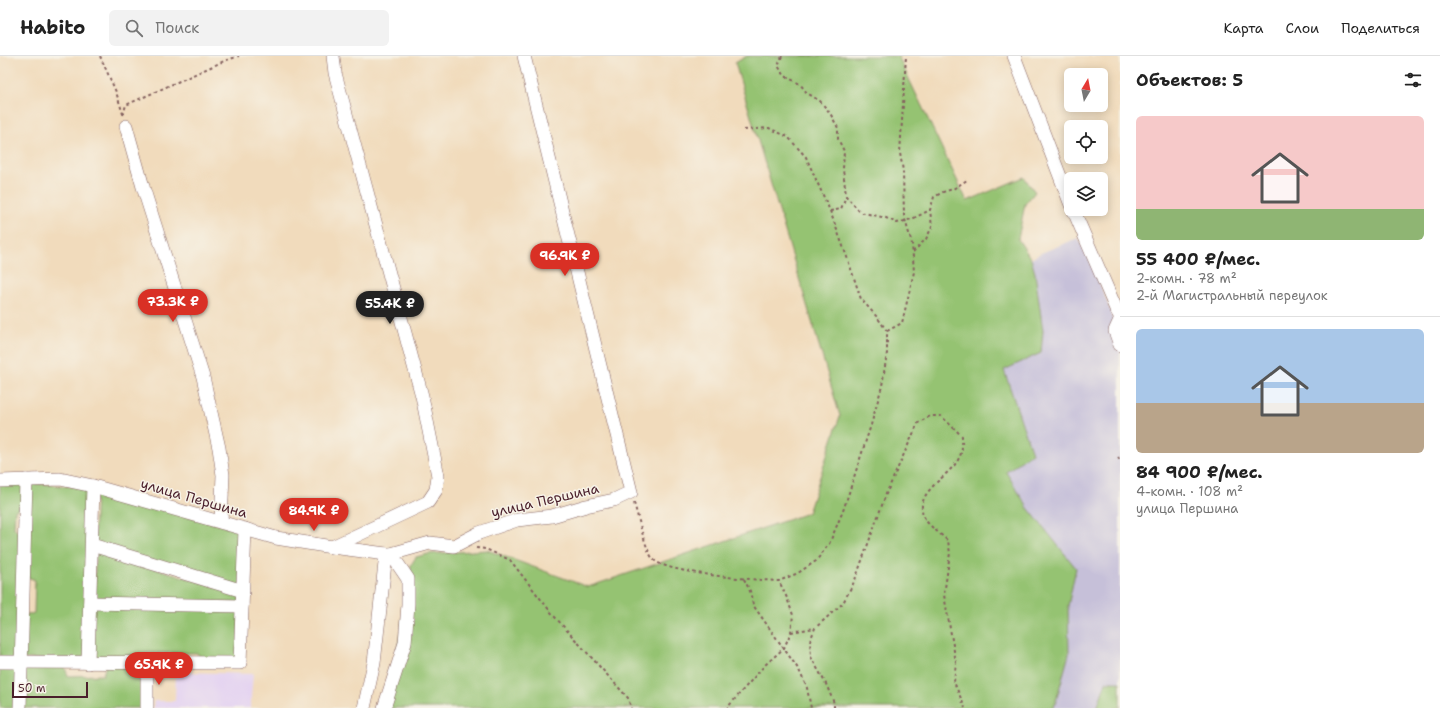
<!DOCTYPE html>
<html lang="ru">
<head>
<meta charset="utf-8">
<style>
  body { margin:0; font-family:"Shantell Sans",sans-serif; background:#f2f2f2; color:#222; height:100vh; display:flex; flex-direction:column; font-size:15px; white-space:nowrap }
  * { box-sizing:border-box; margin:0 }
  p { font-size:13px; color:#767676 }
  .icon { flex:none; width:22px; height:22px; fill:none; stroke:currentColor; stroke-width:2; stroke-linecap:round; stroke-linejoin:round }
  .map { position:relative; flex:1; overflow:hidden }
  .panel { display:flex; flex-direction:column; background:#fff; width:320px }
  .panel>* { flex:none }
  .needle { width:26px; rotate:10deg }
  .fabs { position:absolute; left:1064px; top:12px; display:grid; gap:8px }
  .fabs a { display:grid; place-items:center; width:44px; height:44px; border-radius:6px; background:#fff; box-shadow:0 2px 10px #0003; font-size:20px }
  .scale { position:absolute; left:12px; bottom:10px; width:76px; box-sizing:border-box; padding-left:4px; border:2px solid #4a1f2b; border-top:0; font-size:11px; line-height:14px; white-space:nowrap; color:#4a1f2b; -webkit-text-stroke:3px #f7f3e8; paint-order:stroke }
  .price { position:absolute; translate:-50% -34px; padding:0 9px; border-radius:14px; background:#d93025; color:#fff; font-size:13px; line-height:26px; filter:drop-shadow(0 1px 2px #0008) }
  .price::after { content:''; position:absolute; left:50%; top:24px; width:12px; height:9px; margin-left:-6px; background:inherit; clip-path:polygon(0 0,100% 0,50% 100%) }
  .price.on { background:#222; color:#fff }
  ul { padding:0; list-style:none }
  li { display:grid; align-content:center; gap:8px; height:212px; padding:0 16px }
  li+li { border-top:1px solid #e0e0e0 }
  li span { display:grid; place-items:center; height:124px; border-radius:6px; color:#555 }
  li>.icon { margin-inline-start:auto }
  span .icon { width:72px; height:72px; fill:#fffc; stroke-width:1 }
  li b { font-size:17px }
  h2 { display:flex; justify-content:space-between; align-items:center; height:48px; padding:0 16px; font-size:17px }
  header { display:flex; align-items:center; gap:24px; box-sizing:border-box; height:56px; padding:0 20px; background:#fff; border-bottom:1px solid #e0e0e0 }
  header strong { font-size:19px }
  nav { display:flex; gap:22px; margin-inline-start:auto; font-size:14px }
  .search { width:280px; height:36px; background:#f2f2f2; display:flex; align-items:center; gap:10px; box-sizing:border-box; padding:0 14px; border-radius:6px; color:#767676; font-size:15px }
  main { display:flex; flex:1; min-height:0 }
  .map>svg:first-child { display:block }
</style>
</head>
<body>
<header>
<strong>Habito</strong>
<div class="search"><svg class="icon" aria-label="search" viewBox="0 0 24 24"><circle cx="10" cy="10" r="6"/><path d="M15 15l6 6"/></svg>Поиск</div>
<nav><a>Карта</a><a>Слои</a><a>Поделиться</a></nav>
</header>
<main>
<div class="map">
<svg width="1120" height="652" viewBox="0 0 1120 652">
  <rect width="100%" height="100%" fill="#f7f3e8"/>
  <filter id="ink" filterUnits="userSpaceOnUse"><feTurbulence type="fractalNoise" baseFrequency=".025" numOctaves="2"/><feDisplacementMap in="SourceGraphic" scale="8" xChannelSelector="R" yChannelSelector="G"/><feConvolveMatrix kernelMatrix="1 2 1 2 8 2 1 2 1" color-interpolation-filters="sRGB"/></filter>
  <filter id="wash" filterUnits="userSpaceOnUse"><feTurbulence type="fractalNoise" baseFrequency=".012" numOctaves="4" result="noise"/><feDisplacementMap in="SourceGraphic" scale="16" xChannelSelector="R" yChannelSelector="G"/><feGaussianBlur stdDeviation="0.9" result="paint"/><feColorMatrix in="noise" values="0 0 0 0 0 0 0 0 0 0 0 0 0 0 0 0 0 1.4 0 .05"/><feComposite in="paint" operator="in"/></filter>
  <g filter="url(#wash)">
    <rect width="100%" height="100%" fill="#f1dbbc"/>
    <polygon fill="#e4d3f1" points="176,616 253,618 250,652 153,652 154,645 175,645"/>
    <polygon fill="#c6c0d9" points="1078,182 1092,208 1120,279 1120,626 1106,627 1097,652 1054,652 1069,598 1068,550 1076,512 1028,452 1006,416 1004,314 1041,297 1043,275 1035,217 1031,203 1041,197"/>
    <g fill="#95c372" stroke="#70714e">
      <polygon points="747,0 898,0 967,145 1024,121 1035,136 1025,148 1018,183 1031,203 1035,217 1043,275 1041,297 1004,314 1032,397 1006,416 1028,452 1076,512 1068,550 1069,598 1054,652 387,652 410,522 411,509 416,501 428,498 487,494 588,531 808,457 840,360 735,7"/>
      <polygon points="23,427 23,451 15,454 14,472 22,478 18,604 0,604 0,428"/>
      <polygon points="28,427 90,432 86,603 23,603 24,560 34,557 35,524 25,520"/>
      <polygon points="96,433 243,476 241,532 94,488"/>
      <polygon points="95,494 240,538 240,547 95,543"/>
      <polygon points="92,550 240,552 237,604 202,604 197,597 145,597 140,604 90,603"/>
      <polygon points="0,609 18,609 17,652 0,652"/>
      <polygon points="23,609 64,609 68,620 103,619 106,609 145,610 144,652 22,652"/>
      <polygon points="1106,626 1120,626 1120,652 1097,652"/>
    </g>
  </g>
  <g filter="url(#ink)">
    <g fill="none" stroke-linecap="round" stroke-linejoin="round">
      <defs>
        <g id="minor">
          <polyline points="1014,0 1071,149"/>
          <polyline points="126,70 143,131 203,321 219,392 223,419 221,466"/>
          <polyline points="1073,153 1116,253 1120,260"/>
          <polyline points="1120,264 1115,275 1120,289"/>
          <polyline points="0,425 60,423 93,430 276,482 332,491 386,498 391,498 430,487 454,490 479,477 517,464 552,460 586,450 614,444 631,436 524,0"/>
          <polyline points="92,489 243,535"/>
          <polyline points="332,491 428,446 436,434 438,420 422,340 335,17 333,0"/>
          <polyline points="90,547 242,550"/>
          <polyline points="0,606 240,607 245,473"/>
          <polyline points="88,607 93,430"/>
          <polyline points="20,652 26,424"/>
          <polyline points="147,652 147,607"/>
          <polyline points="364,652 374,607 386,498"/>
          <polyline points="384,652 405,587 408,548 408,523 391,498"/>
        </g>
      </defs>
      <use href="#minor" stroke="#84615e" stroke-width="14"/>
      <g stroke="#84615e" stroke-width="2" stroke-dasharray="3 3" stroke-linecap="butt">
        <polyline points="100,0 116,36 123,58"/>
        <polyline points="782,0 778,10 785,20 800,28 807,37 820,45 830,57 838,72 838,83 844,95 843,113 846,140 860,156 886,162 897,167 912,163 930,154"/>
        <polyline points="123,59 126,49 224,5 239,0"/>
        <polyline points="744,74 769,72 788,81 806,101 830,155 847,201 861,243 877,261 887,275 887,297 882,330 871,369 843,455 829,488 816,505 798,517 779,525"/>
        <polyline points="830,155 841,153 846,140"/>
        <polyline points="913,196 926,183 932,171 930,154 934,141 943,136 953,133 967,124"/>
        <polyline points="887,275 902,267 914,216 912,188 904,160 903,115 900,97 906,0"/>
        <polyline points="1118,401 1120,405"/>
        <path d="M634,447C638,460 645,493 653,503C666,518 757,524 779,525L787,542L793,559L791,576L784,592L765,609L727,652"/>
        <polyline points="476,492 486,493 510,504 554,560 628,642 631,652"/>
        <polyline points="744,523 750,535 753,549 799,614 807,632 811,652"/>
        <polyline points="791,576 815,572"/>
        <path d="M834,652V647L826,628L811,601L810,585L815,572L843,547L855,524L886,438L918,367L930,360H941L962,380C962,388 963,396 958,404C947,423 908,439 927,466C933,473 942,479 948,485L950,497L944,539L956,606L954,626L965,652"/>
      </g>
      <use href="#minor" stroke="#fff" stroke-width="13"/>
    </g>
  </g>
  <g text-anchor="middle" stroke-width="3" stroke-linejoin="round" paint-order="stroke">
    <g font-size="14" fill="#4a1f2b" stroke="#f7f3e8">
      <text transform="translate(194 442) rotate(16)" y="5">улица Першина</text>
      <text transform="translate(545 444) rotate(-13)" y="5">улица Першина</text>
    </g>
  </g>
</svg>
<div class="fabs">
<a><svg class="needle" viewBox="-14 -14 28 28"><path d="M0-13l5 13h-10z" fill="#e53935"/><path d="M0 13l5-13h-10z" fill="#767676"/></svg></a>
<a><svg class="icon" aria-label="locate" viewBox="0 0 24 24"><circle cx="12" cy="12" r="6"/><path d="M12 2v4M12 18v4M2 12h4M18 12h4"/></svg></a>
<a><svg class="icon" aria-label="layers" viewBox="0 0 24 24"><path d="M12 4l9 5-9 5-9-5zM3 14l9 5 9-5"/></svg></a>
</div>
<div class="scale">50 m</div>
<b class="price" style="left:565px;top:221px">96.9K ₽</b>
<b class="price" style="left:173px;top:267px">73.3K ₽</b>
<b class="price on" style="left:390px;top:269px">55.4K ₽</b>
<b class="price" style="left:314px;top:476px">84.9K ₽</b>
<b class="price" style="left:159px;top:630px">65.9K ₽</b>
</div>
<section class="panel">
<h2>Объектов: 5<svg class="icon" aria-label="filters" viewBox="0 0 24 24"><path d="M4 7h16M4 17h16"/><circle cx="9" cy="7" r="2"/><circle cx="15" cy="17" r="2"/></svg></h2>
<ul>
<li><span style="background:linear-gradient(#f6c9c9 75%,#8fb573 0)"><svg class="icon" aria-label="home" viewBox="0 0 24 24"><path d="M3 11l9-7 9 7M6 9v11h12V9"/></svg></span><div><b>55 400 ₽/мес.</b><p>2-комн. · 78 m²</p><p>2-й Магистральный переулок</p></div></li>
<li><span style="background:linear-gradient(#a9c7e8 60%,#b9a48a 0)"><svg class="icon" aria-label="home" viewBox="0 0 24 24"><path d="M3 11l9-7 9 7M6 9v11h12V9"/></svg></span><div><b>84 900 ₽/мес.</b><p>4-комн. · 108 m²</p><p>улица Першина</p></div></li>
</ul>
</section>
</main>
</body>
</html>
